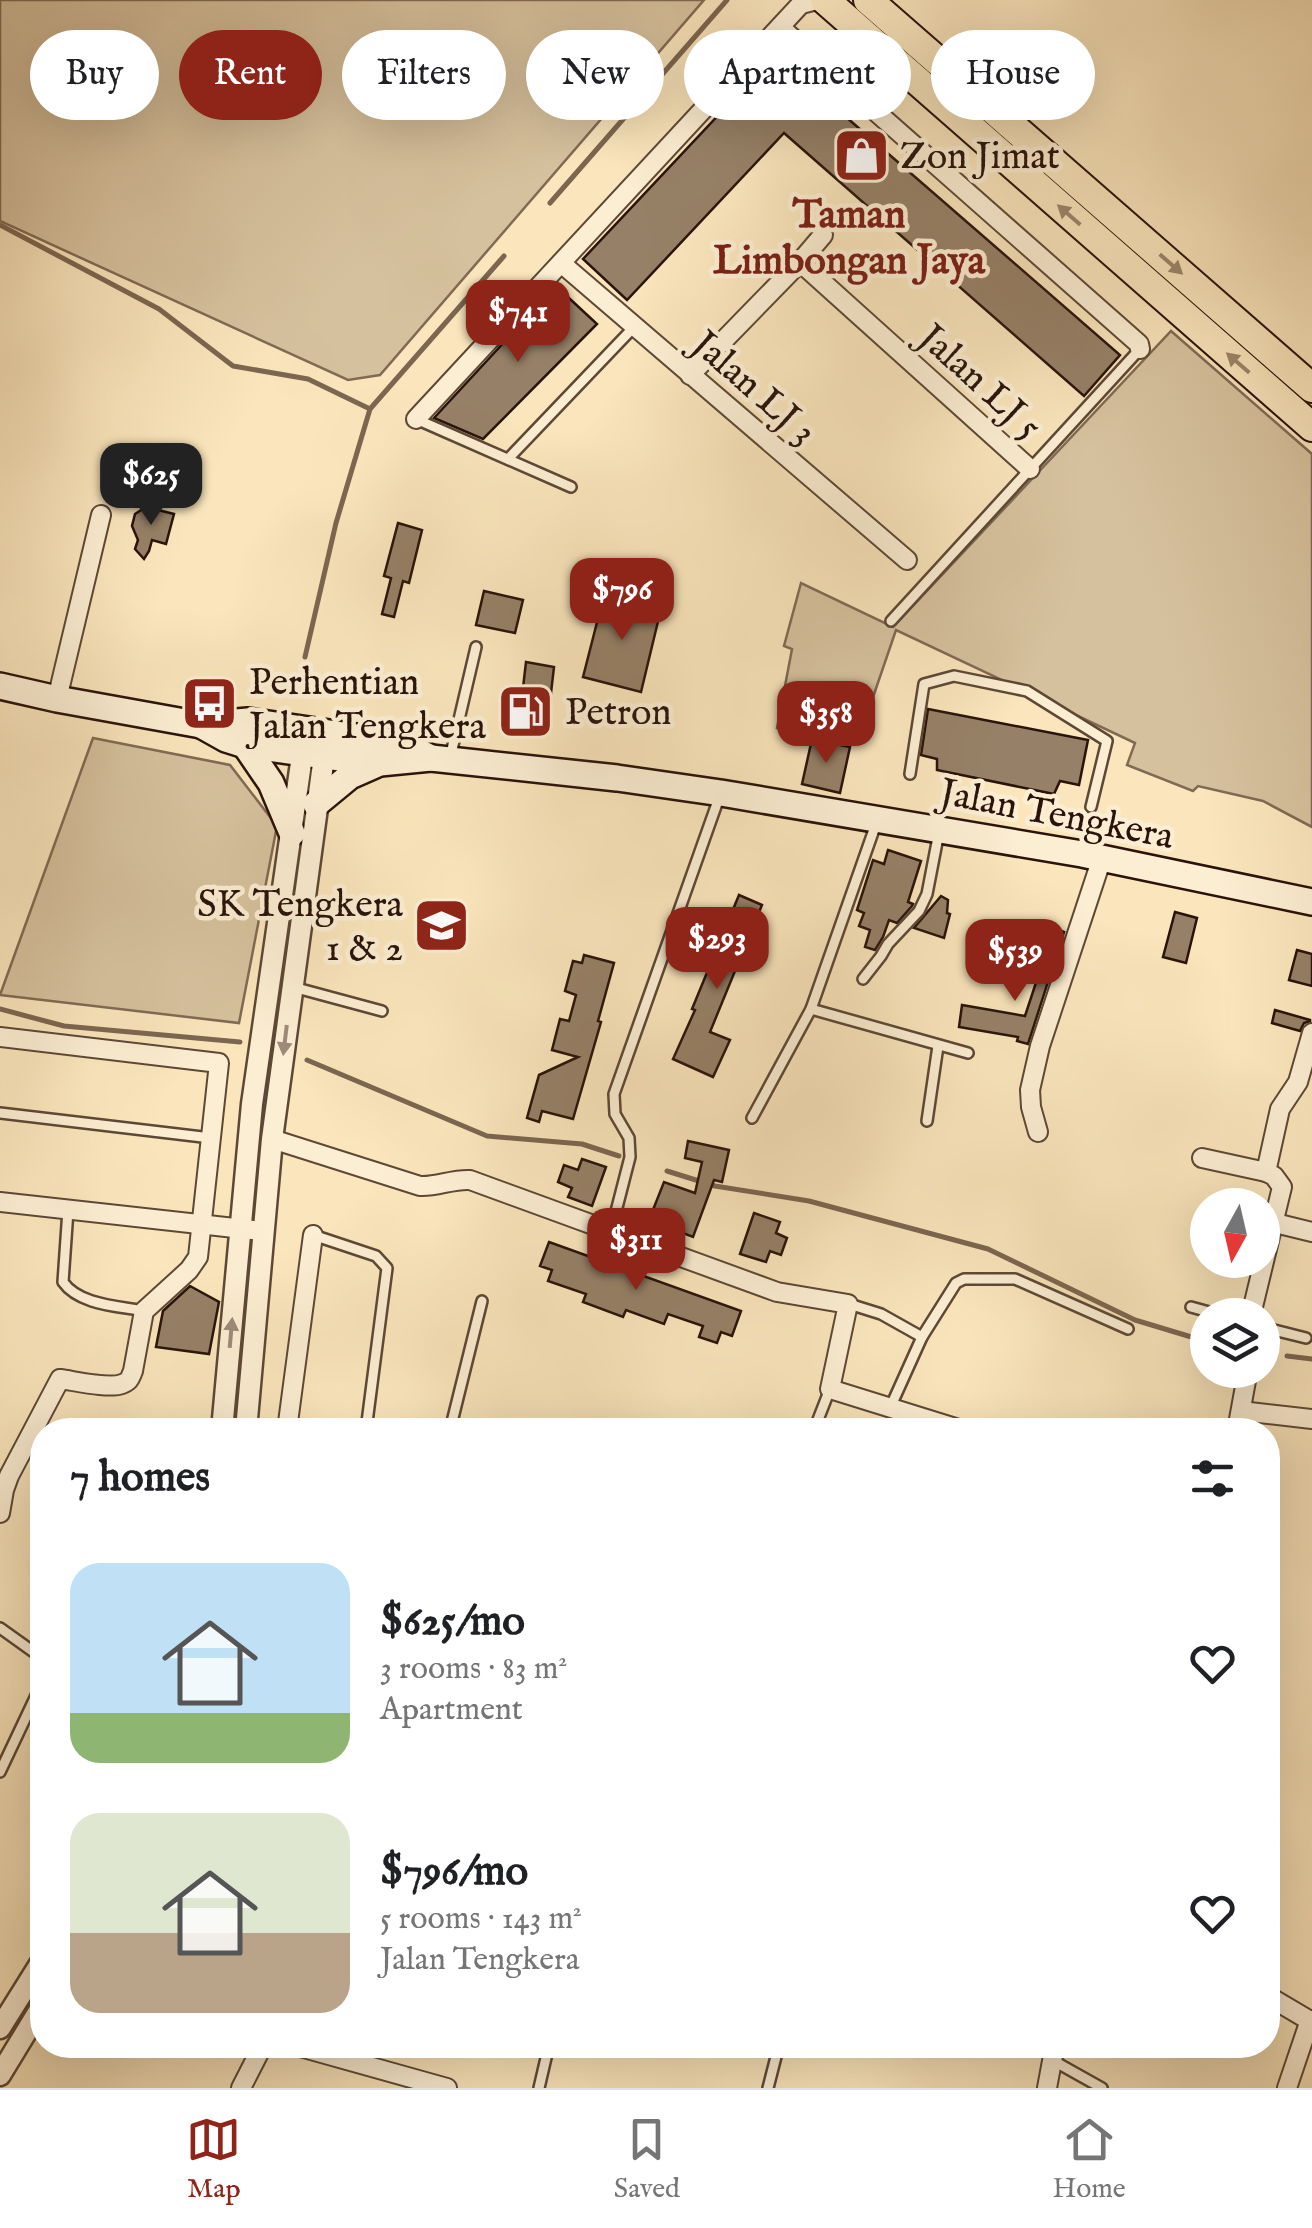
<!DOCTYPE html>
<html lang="en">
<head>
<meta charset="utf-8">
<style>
  body { margin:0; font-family:"IM FELL English",serif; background:#f6f6f6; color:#202124; height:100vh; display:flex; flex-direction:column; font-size:38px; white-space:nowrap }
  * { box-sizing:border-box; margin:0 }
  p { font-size:32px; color:#757577 }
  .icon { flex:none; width:55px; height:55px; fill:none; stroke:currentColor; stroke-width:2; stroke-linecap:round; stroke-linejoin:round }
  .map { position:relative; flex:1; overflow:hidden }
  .drawer { position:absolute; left:30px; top:1418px; width:1250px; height:640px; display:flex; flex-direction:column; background:#fff; border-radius:40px; box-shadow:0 10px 40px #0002 }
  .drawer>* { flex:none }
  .hud { position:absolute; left:30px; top:30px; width:1252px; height:90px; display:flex; gap:20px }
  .needle { width:65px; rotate:188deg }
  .controls { position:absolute; left:1190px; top:1188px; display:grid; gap:20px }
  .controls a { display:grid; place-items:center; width:90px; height:90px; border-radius:50%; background:#fff; box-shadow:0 10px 40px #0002; font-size:50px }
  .price { position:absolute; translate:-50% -85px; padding:0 22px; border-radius:20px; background:#8f2418; color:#fff; font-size:32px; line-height:65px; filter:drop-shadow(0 2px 5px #0008) }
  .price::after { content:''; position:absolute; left:50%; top:60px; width:30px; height:22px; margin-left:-15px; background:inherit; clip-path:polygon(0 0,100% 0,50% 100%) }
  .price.current { background:#222; color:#fff }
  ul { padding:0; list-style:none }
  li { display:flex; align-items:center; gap:30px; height:250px; padding:0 40px }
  li span { display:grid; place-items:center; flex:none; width:280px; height:200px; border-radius:30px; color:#555 }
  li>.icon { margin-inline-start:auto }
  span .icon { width:120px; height:120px; fill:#fffc; stroke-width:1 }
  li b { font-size:42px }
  h2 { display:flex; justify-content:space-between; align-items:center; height:120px; padding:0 40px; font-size:42px }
  .chip { padding:0 35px; border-radius:45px; background:#fff; box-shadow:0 10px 40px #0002; font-size:35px; line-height:90px }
  .chip.current { background:#8f2418; color:#fff }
  .tabs { display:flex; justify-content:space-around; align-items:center; height:140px; border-top:2px solid #e0e0e0; background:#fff; font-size:28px; color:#757577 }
  .tabs a { display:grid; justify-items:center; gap:5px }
  .tabs .current { color:#8f2418 }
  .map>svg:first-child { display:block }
</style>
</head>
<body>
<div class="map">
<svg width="1312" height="2088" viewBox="0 0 1312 2088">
  <rect width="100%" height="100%" fill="#fae5bc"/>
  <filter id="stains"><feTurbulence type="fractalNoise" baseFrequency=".002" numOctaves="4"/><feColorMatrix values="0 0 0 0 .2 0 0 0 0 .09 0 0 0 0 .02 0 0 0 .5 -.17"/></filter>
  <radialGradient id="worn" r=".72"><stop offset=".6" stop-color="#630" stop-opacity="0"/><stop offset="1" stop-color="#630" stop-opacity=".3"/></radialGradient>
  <g fill="#d6c19e" stroke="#806a54" stroke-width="2.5">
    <polygon points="0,0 704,0 380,375 348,380 0,221"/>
    <polygon points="1171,331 1312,454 1312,827 1263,801 1198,786 1193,791 1127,765 1135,743 896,630 871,703 854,700 843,744 777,728 792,649 784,646 801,583 893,627"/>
    <polygon points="93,738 230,765 277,826 239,1023 0,995"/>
  </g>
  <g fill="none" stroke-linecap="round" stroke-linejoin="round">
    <g stroke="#7c6650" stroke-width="5">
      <polyline points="550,203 727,0"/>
      <polyline points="0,225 159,309 233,366 308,379 370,409"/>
      <polyline points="305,657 336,523 370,409 504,256"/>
      <polyline points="0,1009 64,1026 240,1042"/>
      <polyline points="307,1060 487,1136 582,1144 619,1156"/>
      <polyline points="667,1171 715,1186 809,1201 988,1249 1135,1320 1208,1342"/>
      <polyline points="1287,1356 1312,1359"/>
    </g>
  </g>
  <g fill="#968067" stroke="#29130a" stroke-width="2.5">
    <polygon points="769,61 785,64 1120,355 1084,396 784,133 627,300 583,259 728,105 729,107"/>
    <polygon points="556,286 597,324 483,439 434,418"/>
    <polygon points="146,507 174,514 166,544 152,540 149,551 144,559 135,549 138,540 132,526 135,514"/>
    <polygon points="398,523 422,530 409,583 403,581 394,617 382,614 391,578 384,576"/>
    <polygon points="484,591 523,600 515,633 476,625"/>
    <polygon points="604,595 661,609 641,692 583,677"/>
    <polygon points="526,662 554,667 551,693 543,692 537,733 509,729 515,687 523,688"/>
    <polygon points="928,709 1088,740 1079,785 1060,781 1054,794 937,770 937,759 921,755"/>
    <polygon points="812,739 850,747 840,793 802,784"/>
    <polygon points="888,850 921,861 908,902 913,904 912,906 897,923 889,920 883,937 875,950 865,947 870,930 859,926 864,913 857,910 873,860 884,864"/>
    <polygon points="739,895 762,905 710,1032 730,1040 713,1077 673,1059 695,1010 692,1009"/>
    <polygon points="941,896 948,900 947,913 950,914 944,938 914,928"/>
    <polygon points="1175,912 1197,918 1186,963 1163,957"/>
    <polygon points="1054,928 1064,932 1028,1044 1017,1041 1018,1037 959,1027 962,1005 1025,1016"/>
    <polygon points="1297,950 1312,954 1312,986 1289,980"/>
    <polygon points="584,955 614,963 598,1021 601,1022 573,1119 542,1111 539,1122 527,1118 539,1075 578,1057 552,1050 560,1019 569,1021 576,995 565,991 573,961 582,963"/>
    <polygon points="1275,1010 1310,1020 1310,1021 1304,1023 1300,1031 1272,1023"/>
    <polygon points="688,1141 729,1150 722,1182 714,1180 693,1237 649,1220 664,1182 695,1193 702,1162 685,1158"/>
    <polygon points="582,1159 606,1167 592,1206 568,1197 572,1188 558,1182 564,1165 578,1170"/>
    <polygon points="754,1213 780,1222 776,1233 787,1238 781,1255 770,1251 766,1262 740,1254"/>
    <polygon points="549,1242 741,1311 732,1336 721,1332 717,1343 699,1337 703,1326 668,1314 664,1324 626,1310 623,1317 583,1302 586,1294 548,1281 552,1270 540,1266"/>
    <polygon points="190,1286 219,1302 209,1354 156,1347 163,1311"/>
  </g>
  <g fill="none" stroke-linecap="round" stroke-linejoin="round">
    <defs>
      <g id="service">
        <polyline points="416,419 571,487"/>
        <polyline points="508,459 634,327"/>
        <polyline points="891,621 1140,349"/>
        <polyline points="450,758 476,647"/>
        <polyline points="910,774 924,684 954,676 1027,691 1107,741 1091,807"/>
        <polyline points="863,979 881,956 888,944 919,911 927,894 939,832"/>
        <polyline points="293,987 382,1011"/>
        <polyline points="811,1009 968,1053"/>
        <polyline points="0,1113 211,1138"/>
        <polyline points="752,1118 811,1009 877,821"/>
        <polyline points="927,1121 938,1046"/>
        <path d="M68,1210L63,1282C79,1305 118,1306 144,1311"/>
        <polyline points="611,1231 630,1157 629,1138 615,1114 614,1094 720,795"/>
        <polyline points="313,1235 376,1256 387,1268 366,1430"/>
        <polyline points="849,1304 881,1314 922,1337 956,1283 964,1279 1015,1279 1128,1329"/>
        <polyline points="1191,1307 1220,1315"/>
        <polyline points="1262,1327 1306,1338"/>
        <polyline points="890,1408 922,1337"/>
        <polyline points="450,1430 482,1301"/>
        <polyline points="814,1430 830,1389"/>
        <polyline points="0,1628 42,1658"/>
        <polyline points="0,1772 42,1683"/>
        <polyline points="1052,2060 1102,2088"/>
        <polyline points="539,2088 549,2045"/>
        <polyline points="768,2088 779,2045"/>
      </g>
      <g id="minor">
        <polyline points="780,27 1139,344 1140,349"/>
        <polyline points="800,262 1030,469"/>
        <polyline points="561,263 907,560"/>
        <polyline points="690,375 800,262 823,235"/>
        <polyline points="416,419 801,4 817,0"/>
        <polyline points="57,699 101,515"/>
        <path d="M0,1037L219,1063L198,1257L189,1270L144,1311L133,1371C130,1378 130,1381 122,1384C109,1389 75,1381 60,1379L9,1476L4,1490L0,1513"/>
        <polyline points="1038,1132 1031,1107 1030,1090 1040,1046 1102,858"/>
        <path d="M272,1139L420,1186C437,1187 452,1179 470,1180L777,1292L848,1304L830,1389L962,1430"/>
        <polyline points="1202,1158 1266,1172 1274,1176 1282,1187 1251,1315"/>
        <polyline points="1266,1172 1280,1109 1298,1082 1312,1033"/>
        <polyline points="0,1202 262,1231"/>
        <polyline points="1275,1223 1312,1232"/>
        <polyline points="1241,1411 1312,1419"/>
        <polyline points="287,1430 313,1235"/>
        <polyline points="1237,1430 1248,1370"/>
        <polyline points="1268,1996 1312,2022"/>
        <polyline points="293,2045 447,2088"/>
        <polyline points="241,2088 263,2045"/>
        <polyline points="1047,2088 1055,2045"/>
        <polyline points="1287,2088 1310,2020"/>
      </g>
      <g id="tertiary">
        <polyline points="222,1430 252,1104 304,742"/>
        <polyline points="246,1430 272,1139 326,742"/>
        <polyline points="0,2028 42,1961"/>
        <polyline points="0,2075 42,2006"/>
      </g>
      <g id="secondary">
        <polyline points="0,686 57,699 201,725 248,721 404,744 431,758"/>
        <polyline points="201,725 226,739 245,745 355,760 380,763 431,758 617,778 721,793 1082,854 1312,902"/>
        <polyline points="245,745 271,783 292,833"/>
        <polyline points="316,804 350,776 375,765"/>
      </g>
      <g id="primary">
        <polyline points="825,0 1312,427"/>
        <polyline points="868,0 1312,388"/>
      </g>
    </defs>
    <use href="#service" stroke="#5d4836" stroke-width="14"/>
    <use href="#minor" stroke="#5d4836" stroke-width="22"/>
    <use href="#tertiary" stroke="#5d4836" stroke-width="25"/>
    <use href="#secondary" stroke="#29130a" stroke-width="30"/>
    <use href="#primary" stroke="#29130a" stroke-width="32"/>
    <use href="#service" stroke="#fceed3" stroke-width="9"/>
    <use href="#minor" stroke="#fceed3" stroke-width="18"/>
    <use href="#tertiary" stroke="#fceed3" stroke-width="20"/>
    <use href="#secondary" stroke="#fceed3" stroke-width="25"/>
    <use href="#primary" stroke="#fae5bc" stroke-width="28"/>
  </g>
  <defs><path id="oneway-solid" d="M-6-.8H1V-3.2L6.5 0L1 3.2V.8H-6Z" transform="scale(2.5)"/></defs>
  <g fill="#9c866c">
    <use href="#oneway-solid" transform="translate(1069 215) rotate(-139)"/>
    <use href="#oneway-solid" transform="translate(1171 264) rotate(41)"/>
    <use href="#oneway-solid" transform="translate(1238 363) rotate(-139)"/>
  </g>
  <g fill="#9d8b79">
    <use href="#oneway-solid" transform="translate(285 1040) rotate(97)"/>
    <use href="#oneway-solid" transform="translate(231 1333) rotate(-85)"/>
  </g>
  <defs>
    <symbol id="shop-square" viewBox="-11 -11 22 22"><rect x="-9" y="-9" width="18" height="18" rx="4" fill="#8f2418" stroke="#fceed3"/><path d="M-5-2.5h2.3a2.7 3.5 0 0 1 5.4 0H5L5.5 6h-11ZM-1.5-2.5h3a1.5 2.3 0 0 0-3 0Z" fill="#fff"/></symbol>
    <symbol id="bus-square" viewBox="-11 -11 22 22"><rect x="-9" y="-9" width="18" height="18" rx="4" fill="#8f2418" stroke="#fceed3"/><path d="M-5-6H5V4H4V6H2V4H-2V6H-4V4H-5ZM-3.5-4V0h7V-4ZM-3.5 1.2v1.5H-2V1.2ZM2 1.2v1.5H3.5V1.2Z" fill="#fff"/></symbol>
    <symbol id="fuel-square" viewBox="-11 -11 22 22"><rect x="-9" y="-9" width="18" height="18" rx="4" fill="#8f2418" stroke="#fceed3"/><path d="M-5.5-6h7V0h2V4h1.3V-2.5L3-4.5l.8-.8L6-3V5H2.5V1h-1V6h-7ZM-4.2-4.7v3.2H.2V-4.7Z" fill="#fff"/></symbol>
    <symbol id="school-square" viewBox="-11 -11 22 22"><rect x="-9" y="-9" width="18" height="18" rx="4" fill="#8f2418" stroke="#fceed3"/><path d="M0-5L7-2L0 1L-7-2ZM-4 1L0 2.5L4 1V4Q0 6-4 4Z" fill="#fff"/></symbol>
  </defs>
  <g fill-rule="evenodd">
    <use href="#shop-square" x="830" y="124" width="63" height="63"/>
    <use href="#bus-square" x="178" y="672" width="63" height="63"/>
    <use href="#fuel-square" x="494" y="680" width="63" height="63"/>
    <use href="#school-square" x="410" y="894" width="63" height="63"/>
  </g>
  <g text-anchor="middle" stroke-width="9" stroke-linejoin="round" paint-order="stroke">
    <g font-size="38" fill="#29130a" stroke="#fceed3" text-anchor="start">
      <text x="900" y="168">Zon Jimat</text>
      <text x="249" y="694">Perhentian<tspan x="249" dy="44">Jalan Tengkera</tspan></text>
      <text x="565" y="724">Petron</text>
      <text x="403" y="916" text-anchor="end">SK Tengkera<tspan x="403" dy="44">1 &amp; 2</tspan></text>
    </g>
    <g font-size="38" fill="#29130a" stroke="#fceed3">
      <text transform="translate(981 381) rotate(42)" y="13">Jalan LJ 5</text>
      <text transform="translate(755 387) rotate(41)" y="13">Jalan LJ 3</text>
      <text transform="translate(1057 813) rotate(11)" y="13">Jalan Tengkera</text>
    </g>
    <g font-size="40" font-weight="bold" fill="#7a1f14" stroke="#fceed3">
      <text x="849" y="227">Taman<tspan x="849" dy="46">Limbongan Jaya</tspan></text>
    </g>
  </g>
  <rect width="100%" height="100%" filter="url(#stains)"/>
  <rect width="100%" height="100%" fill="url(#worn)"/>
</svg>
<div class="controls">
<a><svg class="needle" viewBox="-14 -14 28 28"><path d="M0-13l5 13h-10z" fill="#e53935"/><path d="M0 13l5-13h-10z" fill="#757577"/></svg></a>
<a><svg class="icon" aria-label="layers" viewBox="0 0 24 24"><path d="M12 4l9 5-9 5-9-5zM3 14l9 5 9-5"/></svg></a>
</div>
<b class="price" style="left:518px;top:365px">$741</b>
<b class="price current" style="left:151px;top:528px">$625</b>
<b class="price" style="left:622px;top:643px">$796</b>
<b class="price" style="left:826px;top:766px">$358</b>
<b class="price" style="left:717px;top:992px">$293</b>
<b class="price" style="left:1015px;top:1004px">$539</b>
<b class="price" style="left:636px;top:1293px">$311</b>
<div class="hud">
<a class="chip">Buy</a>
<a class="chip current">Rent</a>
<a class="chip">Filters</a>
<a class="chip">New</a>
<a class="chip">Apartment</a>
<a class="chip">House</a>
</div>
<section class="drawer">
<h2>7 homes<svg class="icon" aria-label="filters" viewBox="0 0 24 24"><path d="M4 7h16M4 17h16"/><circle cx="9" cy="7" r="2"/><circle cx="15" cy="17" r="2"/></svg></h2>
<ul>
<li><span style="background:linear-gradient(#bfe0f5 75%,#8fb573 0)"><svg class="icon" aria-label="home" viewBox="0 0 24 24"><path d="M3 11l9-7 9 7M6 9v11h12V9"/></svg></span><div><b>$625/mo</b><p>3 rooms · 83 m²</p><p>Apartment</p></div><svg class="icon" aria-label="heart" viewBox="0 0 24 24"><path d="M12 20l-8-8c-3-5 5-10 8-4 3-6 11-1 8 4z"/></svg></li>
<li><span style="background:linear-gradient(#dfe7d0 60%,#b9a48a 0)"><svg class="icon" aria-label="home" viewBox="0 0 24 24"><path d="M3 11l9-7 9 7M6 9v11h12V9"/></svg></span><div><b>$796/mo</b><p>5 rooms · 143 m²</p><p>Jalan Tengkera</p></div><svg class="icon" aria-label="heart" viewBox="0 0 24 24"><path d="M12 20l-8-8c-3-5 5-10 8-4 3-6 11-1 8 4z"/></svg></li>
</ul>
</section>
</div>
<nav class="tabs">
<a class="current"><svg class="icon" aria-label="map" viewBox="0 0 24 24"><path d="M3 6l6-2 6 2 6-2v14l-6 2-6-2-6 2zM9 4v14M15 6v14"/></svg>Map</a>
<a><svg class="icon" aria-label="saved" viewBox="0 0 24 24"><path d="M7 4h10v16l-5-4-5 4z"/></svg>Saved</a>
<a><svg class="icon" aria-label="home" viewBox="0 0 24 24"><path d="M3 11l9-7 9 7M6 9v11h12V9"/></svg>Home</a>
</nav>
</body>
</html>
